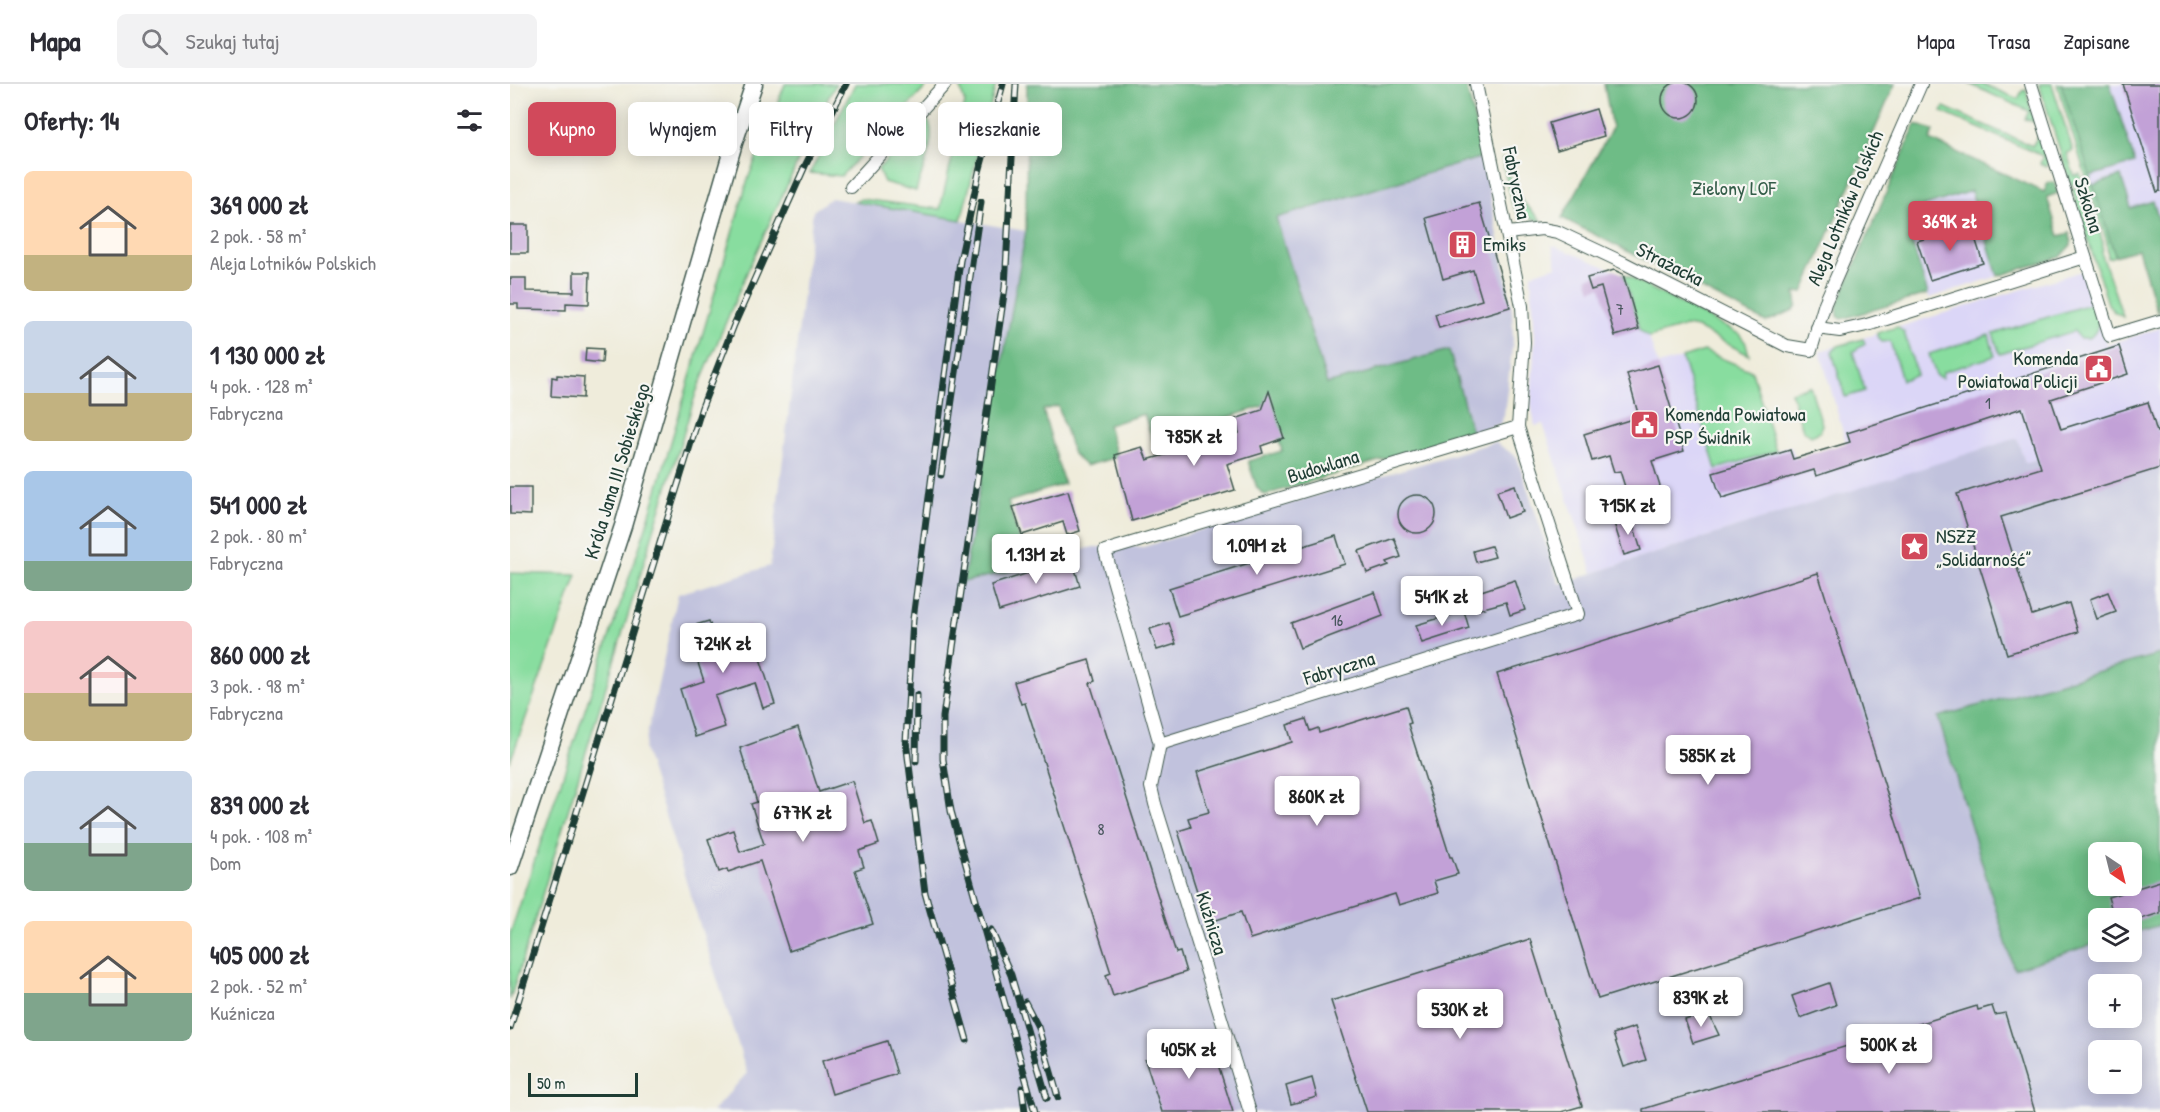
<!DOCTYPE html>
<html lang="pl">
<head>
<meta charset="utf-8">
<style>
  body { margin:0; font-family:"Patrick Hand",sans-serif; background:#f2f2f3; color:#2b2b33; height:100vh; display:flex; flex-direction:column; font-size:22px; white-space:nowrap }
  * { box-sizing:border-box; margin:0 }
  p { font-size:20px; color:#7c7c81 }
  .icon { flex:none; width:33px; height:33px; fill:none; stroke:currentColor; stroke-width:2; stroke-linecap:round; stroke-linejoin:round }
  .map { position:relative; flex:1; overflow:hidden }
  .side { display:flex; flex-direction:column; background:#fff; width:510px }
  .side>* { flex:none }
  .hud { position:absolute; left:18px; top:18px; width:570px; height:54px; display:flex; gap:12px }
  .needle { width:39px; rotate:145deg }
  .fabs { position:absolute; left:1578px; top:758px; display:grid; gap:12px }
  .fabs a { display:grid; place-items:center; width:54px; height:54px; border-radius:9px; background:#fff; box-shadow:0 3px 15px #0003; font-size:30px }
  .scale { position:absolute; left:18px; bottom:15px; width:110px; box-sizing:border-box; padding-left:6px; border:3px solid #1f3d34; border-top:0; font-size:16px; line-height:21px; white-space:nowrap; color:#1f3d34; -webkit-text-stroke:4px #f6f6f2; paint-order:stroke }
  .price { position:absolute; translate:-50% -51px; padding:0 14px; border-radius:6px; background:#fff; color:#222; font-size:20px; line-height:39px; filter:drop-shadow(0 2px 3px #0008) }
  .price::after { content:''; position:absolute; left:50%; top:36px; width:18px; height:14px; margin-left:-9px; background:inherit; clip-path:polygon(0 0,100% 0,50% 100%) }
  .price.active { background:#d1495b; color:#fff }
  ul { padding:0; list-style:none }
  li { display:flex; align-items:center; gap:18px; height:150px; padding:0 24px }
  li span { display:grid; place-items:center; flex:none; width:168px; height:120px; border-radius:9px; color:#555 }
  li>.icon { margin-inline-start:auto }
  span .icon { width:72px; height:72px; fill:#fffc; stroke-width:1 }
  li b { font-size:26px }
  h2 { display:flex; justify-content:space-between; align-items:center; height:72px; padding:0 24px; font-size:26px }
  .pill { padding:0 21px; border-radius:9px; background:#fff; box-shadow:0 3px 15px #0003; font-size:21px; line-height:54px }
  .pill.active { background:#d1495b; color:#fff }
  header { display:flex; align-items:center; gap:36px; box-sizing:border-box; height:84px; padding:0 30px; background:#fff; border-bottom:2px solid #e1e1e2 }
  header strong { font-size:28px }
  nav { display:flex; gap:33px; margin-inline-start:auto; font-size:21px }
  .search { width:420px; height:54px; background:#f2f2f3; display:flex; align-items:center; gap:15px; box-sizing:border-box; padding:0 21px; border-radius:9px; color:#7c7c81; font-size:22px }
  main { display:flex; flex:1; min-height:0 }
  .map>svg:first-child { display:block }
</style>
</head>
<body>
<header>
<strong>Mapa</strong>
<div class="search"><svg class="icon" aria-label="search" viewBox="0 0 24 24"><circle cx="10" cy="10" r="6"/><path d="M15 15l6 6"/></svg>Szukaj tutaj</div>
<nav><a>Mapa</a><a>Trasa</a><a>Zapisane</a></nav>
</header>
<main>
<section class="side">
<h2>Oferty: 14<svg class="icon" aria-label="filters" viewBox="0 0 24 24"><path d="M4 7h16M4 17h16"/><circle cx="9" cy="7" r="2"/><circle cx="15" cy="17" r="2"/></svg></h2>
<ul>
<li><span style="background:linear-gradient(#ffd9b3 70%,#c2b280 0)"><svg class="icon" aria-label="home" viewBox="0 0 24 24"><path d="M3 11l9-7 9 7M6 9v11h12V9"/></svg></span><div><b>369 000 zł</b><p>2 pok. · 58 m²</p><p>Aleja Lotników Polskich</p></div></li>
<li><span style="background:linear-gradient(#c9d6e8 60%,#c2b280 0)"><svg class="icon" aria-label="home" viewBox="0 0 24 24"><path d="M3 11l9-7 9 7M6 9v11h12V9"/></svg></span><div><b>1 130 000 zł</b><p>4 pok. · 128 m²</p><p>Fabryczna</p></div></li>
<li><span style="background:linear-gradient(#a9c7e8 75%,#7fa58c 0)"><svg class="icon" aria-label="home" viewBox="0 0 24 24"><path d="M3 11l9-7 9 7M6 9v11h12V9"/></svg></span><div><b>541 000 zł</b><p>2 pok. · 80 m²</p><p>Fabryczna</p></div></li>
<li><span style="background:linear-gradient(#f6c9c9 60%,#c2b280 0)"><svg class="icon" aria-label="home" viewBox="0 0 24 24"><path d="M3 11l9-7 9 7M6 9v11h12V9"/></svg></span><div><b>860 000 zł</b><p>3 pok. · 98 m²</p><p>Fabryczna</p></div></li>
<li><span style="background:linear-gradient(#c9d6e8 60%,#7fa58c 0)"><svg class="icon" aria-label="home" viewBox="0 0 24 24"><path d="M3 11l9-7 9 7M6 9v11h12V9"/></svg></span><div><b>839 000 zł</b><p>4 pok. · 108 m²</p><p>Dom</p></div></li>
<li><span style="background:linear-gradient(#ffd9b3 60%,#7fa58c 0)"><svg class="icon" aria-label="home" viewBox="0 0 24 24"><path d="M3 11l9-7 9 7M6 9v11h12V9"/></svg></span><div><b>405 000 zł</b><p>2 pok. · 52 m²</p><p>Kuźnicza</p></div></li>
</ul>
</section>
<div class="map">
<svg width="1650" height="1028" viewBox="0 0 1650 1028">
  <rect width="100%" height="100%" fill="#f6f6f2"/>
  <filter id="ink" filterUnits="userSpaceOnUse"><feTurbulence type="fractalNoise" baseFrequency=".0167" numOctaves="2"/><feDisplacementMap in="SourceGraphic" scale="12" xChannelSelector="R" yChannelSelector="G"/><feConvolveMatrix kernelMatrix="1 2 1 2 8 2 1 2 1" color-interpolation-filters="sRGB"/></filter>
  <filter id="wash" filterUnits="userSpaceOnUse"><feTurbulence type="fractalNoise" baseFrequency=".008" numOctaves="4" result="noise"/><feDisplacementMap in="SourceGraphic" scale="24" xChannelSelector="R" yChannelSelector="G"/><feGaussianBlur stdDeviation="1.35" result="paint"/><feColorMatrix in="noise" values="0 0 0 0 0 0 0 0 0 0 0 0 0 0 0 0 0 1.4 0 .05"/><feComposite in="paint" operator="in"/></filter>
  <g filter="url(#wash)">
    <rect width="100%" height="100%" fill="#efecdb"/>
    <g fill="#dbd6f7">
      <polygon points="1551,0 1650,0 1650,137 1599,152"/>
      <polygon points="1461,107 1488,192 1419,214 1401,156 1420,149 1412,123"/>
      <polygon points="1042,161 1113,190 1129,245 1139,253 1148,281 1172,274 1206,385 1281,362 1286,375 1336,359 1310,267 1572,187 1597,261 1650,244 1650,337 1515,379 1507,355 1083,489 1033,340 1025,342 1021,320 1025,252 1021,190 1047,182"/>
    </g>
    <g fill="#c1c2dd" fill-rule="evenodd">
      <polygon points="973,73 1002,225 1003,256 994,331 990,340 962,349 938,266 817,301 766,134"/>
      <path d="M321,114L516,147L454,498L583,463H633L985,358L1007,373L1049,500L1507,354L1515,379L1650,337V1028H202L237,989L134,665L168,510L260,482L303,127ZM1588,768H1622V801H1588ZM1588,834H1622V867H1588ZM1588,900H1622V933H1588ZM1588,966H1622V999H1588Z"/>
    </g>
    <g fill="#88dd9f" stroke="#548d6a" stroke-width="1.5">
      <polygon points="275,0 326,0 312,25 238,186 186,309 0,916 0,850 137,440 238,95"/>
      <polygon points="345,0 419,0 331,92 300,89"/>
      <polygon points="449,0 486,0 451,136 345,118 351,115 430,125 455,19"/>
      <polygon points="1459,0 1473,0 1508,15 1512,7 1516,6 1524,38 1515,35 1519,27"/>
      <polygon points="1529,0 1542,0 1563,67 1557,69 1564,92 1570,90 1572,97 1561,101"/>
      <polygon points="1547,0 1551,0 1581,94 1577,96"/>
      <polygon points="1434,23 1522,62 1527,54 1530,53 1538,79 1537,83 1530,80 1533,72 1432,28"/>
      <path d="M413,38H419C427,57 411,88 406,107L374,98L368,85Z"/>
      <polygon points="992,74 1007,112 1033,138 1008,130 1001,117"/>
      <polygon points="1582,99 1605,172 1598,174 1597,158 1578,100"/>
      <polygon points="1574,101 1593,159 1592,171 1613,233 1604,228 1598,220 1562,105"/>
      <polygon points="1113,190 1229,250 1236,259 1239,271 1187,244 1176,242 1139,253 1129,245"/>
      <path d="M1583,219C1587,232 1593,245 1579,254H1570L1564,247L1490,270L1483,250Z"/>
      <polygon points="1387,243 1394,248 1407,291 1392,296 1380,257 1372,258 1367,252 1367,249"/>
      <polygon points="1479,251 1485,272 1433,288 1432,294 1426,292 1419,270"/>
      <polygon points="1353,255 1355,259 1343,268 1355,307 1335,313 1322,268 1328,262"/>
      <polygon points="1194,267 1242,287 1266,367 1206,385 1172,274"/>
      <polygon points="1300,302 1312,340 1310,348 1301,352 1293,346 1281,308"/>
      <polygon points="0,489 67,491 0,678"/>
    </g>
    <g fill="#6ebc86" stroke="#467c5d" stroke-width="1.5" fill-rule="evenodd">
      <polygon points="517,0 956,0 973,73 766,134 817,300 939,266 962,349 755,411 747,404 738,377 772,367 757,321 643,357 634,330 598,341 607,373 576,382 563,370 548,322 533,326 554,400 498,418 518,483 453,498 516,147"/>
      <polygon points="1094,0 1385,0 1296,202 1293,208 1285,209 1287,221 1284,226 1256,238 1052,134 1102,44"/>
      <polygon points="1551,0 1600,0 1625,79 1580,92"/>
      <polygon points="1406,40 1424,47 1420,56 1534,108 1538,99 1544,98 1548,109 1537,113 1549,152 1560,149 1561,161 1550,173 1488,192 1461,107 1412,123 1420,149 1401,156 1418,210 1332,235 1328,232 1327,222"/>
      <polygon points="1611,92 1621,124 1643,117 1650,140 1648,231 1628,165 1605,172 1583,101"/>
      <path d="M1650,570V841L1622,849V834H1588V859L1504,885L1428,633ZM1588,768H1622V801H1588Z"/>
    </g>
    <g id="blocks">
      <g fill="#c2a1d7">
        <circle cx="1170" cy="16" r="18"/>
        <polygon points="1613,0 1650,0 1650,107 1647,108"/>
        <polygon points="1086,25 1094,52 1047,66 1039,39"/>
        <polygon points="969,119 1000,223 929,244 925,230 972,216 963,186 933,195 916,134"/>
        <rect x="0" y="141" width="18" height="28"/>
        <polygon points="1461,141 1473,179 1420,196 1407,157"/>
        <polygon points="1104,186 1113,190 1129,245 1105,252 1091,203 1081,206 1077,194"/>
        <polygon points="64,188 80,188 79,220 56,219 56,226 8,225 8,220 0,220 0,194 16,194 16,207 64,208"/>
        <polygon points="1609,262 1618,290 1541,315 1551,345 1638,318 1647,348 1650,347 1650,384 1491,433 1522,531 1559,519 1568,548 1497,570 1447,410 1531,384 1512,324 1306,392 1304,386 1212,414 1207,402 1203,389 1280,366 1283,375 1340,358 1337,349"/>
        <polygon points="76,264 93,265 92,279 75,277"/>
        <polygon points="1148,281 1174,367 1142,377 1153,412 1121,422 1110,387 1104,388 1099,372 1082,377 1074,350 1129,333 1117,290"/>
        <polygon points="47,291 74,293 73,314 41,312 42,293 47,294"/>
        <polygon points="759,307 774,354 751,362 753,369 717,380 725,406 622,437 605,371 632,363 637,376 729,349 725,335 752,326"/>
        <polygon points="1005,401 1013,428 996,434 987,407"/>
        <polygon points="0,403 21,403 21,431 0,430"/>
        <polygon points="558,407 570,447 557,451 553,438 512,451 503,423"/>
        <circle cx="907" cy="430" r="19"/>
        <polygon points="1121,434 1131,466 1114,471 1104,439"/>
        <polygon points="826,452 835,480 668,532 659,504"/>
        <polygon points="884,454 891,473 877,478 879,481 857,489 849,467"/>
        <polygon points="981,462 985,473 966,478 963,467"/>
        <polygon points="562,475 570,502 489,527 481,501"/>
        <polygon points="1308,489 1410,814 1088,915 987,590"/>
        <polygon points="1005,496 1015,526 1000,531 996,518 970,525 965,509"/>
        <polygon points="865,508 873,532 790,564 781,539"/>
        <polygon points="1598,508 1606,528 1587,535 1580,515"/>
        <polygon points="954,527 959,544 912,559 906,541"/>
        <polygon points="199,537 204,552 239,541 265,620 253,624 245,599 205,612 215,643 185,653 170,605 194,597 181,558 186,556 182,542"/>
        <polygon points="659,539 666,560 647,566 640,545"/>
        <polygon points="579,576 585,597 580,599 666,869 670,868 676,888 603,912 596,891 601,889 515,619 511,620 504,598"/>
        <polygon points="896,622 901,639 898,640 940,773 942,773 948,790 924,797 928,809 889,821 885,810 740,855 731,828 697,839 668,747 681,743 678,734 699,728 687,688 782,658 777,641 796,635 800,647 808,644 809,649"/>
        <polygon points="288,643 309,708 342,697 355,739 362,737 369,760 349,767 354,783 345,786 363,840 279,867 250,777 218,788 217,785 209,788 198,755 223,746 230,768 254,760 241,720 247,718 230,664"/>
        <polygon points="1650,797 1650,829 1622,838 1622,834 1604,834 1598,813"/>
        <polygon points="1020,855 1072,1022 1051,1028 857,1028 821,917"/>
        <polygon points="1319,899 1326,921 1290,934 1282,912"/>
        <polygon points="1467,922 1468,926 1482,922 1485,931 1495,929 1525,1028 1133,1028 1133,1025"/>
        <polygon points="1198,928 1209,951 1183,959 1175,936"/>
        <polygon points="1125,943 1136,976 1114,983 1103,950"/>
        <polygon points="700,955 723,1028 652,1028 635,976"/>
        <polygon points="377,957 387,990 322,1010 312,977"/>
        <polygon points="802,994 807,1013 781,1020 776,1002"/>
      </g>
    </g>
  </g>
  <g filter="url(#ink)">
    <use href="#blocks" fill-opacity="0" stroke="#3e574d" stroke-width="1.5"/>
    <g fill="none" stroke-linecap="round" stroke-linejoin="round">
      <defs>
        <g id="street">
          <polyline points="966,0 1012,222 1014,258 1008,343 1068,530 650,660 595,467 1008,343"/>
          <polyline points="1521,0 1600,252 1650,237"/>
          <polyline points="341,103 435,0"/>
          <polyline points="998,149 1032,145 1048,148 1114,179 1277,262 1301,266 1315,219 1411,0"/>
          <polyline points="1307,244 1330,247 1357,241 1575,173"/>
          <polyline points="650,660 641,703 645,720 740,1028"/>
        </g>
        <polyline id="secondary" points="0,783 113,442 224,59 244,0"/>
      </defs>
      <use href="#street" stroke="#3e574d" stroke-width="14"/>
      <use href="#secondary" stroke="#3e574d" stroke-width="19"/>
      <use href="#street" stroke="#fff" stroke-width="12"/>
      <use href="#secondary" stroke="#fff" stroke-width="16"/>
      <defs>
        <g id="rail">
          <polyline points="506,0 495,203 433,633 433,675 441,727 525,1028"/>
          <polyline points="431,391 471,118"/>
          <polyline points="406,677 407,611"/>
          <polyline points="481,846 501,891 537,1014"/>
          <polyline points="515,918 528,943 548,1013"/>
          <polyline points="0,944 192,323 224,241 295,82 336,0"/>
          <polyline points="457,956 415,809 396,657 403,535 450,177 469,88 493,0"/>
          <polyline points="512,1004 515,1028"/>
        </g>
      </defs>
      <use href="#rail" stroke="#1f3d34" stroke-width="7"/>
      <use href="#rail" stroke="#f6f6f2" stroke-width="4.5" stroke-dasharray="14" stroke-linecap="butt"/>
    </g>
  </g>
  <defs>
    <symbol id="building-square" viewBox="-11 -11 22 22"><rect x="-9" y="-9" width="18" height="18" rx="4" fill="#d1495b" stroke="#f6f6f2"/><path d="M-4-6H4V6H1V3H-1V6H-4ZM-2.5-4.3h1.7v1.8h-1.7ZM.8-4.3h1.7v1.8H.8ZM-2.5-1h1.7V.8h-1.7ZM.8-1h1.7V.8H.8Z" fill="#fff"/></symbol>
    <symbol id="civic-square" viewBox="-11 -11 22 22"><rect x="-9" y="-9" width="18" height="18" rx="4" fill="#d1495b" stroke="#f6f6f2"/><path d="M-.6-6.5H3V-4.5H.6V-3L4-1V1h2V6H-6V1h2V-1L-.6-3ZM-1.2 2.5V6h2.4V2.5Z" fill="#fff"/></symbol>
    <symbol id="sight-square" viewBox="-11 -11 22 22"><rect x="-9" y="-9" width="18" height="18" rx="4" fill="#d1495b" stroke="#f6f6f2"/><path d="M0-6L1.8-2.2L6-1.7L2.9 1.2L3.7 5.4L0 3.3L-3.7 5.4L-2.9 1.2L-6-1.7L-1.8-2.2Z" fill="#fff"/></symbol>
  </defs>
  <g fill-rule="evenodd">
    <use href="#building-square" x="936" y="144" width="33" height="33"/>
    <use href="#civic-square" x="1572" y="268" width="33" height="33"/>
    <use href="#civic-square" x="1118" y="324" width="33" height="33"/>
    <use href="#sight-square" x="1388" y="446" width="33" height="33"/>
  </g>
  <g text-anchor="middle" stroke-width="4.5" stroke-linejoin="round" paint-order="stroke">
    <g font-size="16" fill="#48565d">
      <text x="1110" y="231">7</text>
      <text x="1478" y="325">1</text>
      <text x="827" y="542">16</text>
      <text x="591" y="751">8</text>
    </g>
    <g font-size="20" fill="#1f3d34" stroke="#f6f6f2">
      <text transform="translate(1007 99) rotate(78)" y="7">Fabryczna</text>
      <text transform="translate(1579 121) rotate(73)" y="7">Szkolna</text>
      <text transform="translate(1335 124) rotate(-67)" y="7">Aleja Lotników Polskich</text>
      <text transform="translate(1160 180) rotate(27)" y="7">Strażacka</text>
      <text transform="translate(813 382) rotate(-17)" y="7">Budowlana</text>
      <text transform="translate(107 387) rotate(-73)" y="7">Króla Jana III Sobieskiego</text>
      <text transform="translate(829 584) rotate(-17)" y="7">Fabryczna</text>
      <text transform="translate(702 839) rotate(73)" y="7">Kuźnicza</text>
    </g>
    <g font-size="20" fill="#345d49" stroke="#f6f6f2">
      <text x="1224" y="111">Zielony LOF</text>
    </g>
    <g font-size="20" fill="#1f3d34" stroke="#f6f6f2" text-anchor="start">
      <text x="973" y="167">Emiks</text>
      <text x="1568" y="281" text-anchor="end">Komenda<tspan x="1568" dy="23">Powiatowa Policji</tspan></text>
      <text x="1155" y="337">Komenda Powiatowa<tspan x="1155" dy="23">PSP Świdnik</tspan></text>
      <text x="1426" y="459">NSZZ<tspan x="1426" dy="23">„Solidarność”</tspan></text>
    </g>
  </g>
</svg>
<div class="fabs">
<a><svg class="needle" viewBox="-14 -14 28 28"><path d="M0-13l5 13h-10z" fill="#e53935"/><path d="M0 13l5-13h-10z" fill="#7c7c81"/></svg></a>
<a><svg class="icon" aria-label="layers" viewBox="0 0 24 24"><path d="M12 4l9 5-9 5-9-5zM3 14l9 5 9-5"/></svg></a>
<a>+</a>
<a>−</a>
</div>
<div class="scale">50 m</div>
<b class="price active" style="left:1440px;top:168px">369K zł</b>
<b class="price" style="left:684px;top:383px">785K zł</b>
<b class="price" style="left:1118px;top:452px">715K zł</b>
<b class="price" style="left:747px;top:492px">1.09M zł</b>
<b class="price" style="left:526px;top:501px">1.13M zł</b>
<b class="price" style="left:932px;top:543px">541K zł</b>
<b class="price" style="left:213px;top:590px">724K zł</b>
<b class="price" style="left:1198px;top:702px">585K zł</b>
<b class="price" style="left:807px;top:743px">860K zł</b>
<b class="price" style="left:293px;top:759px">677K zł</b>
<b class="price" style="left:1191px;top:944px">839K zł</b>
<b class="price" style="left:950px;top:956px">530K zł</b>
<b class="price" style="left:1379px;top:991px">500K zł</b>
<b class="price" style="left:679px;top:996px">405K zł</b>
<div class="hud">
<a class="pill active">Kupno</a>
<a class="pill">Wynajem</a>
<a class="pill">Filtry</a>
<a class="pill">Nowe</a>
<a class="pill">Mieszkanie</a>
</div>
</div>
</main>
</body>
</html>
